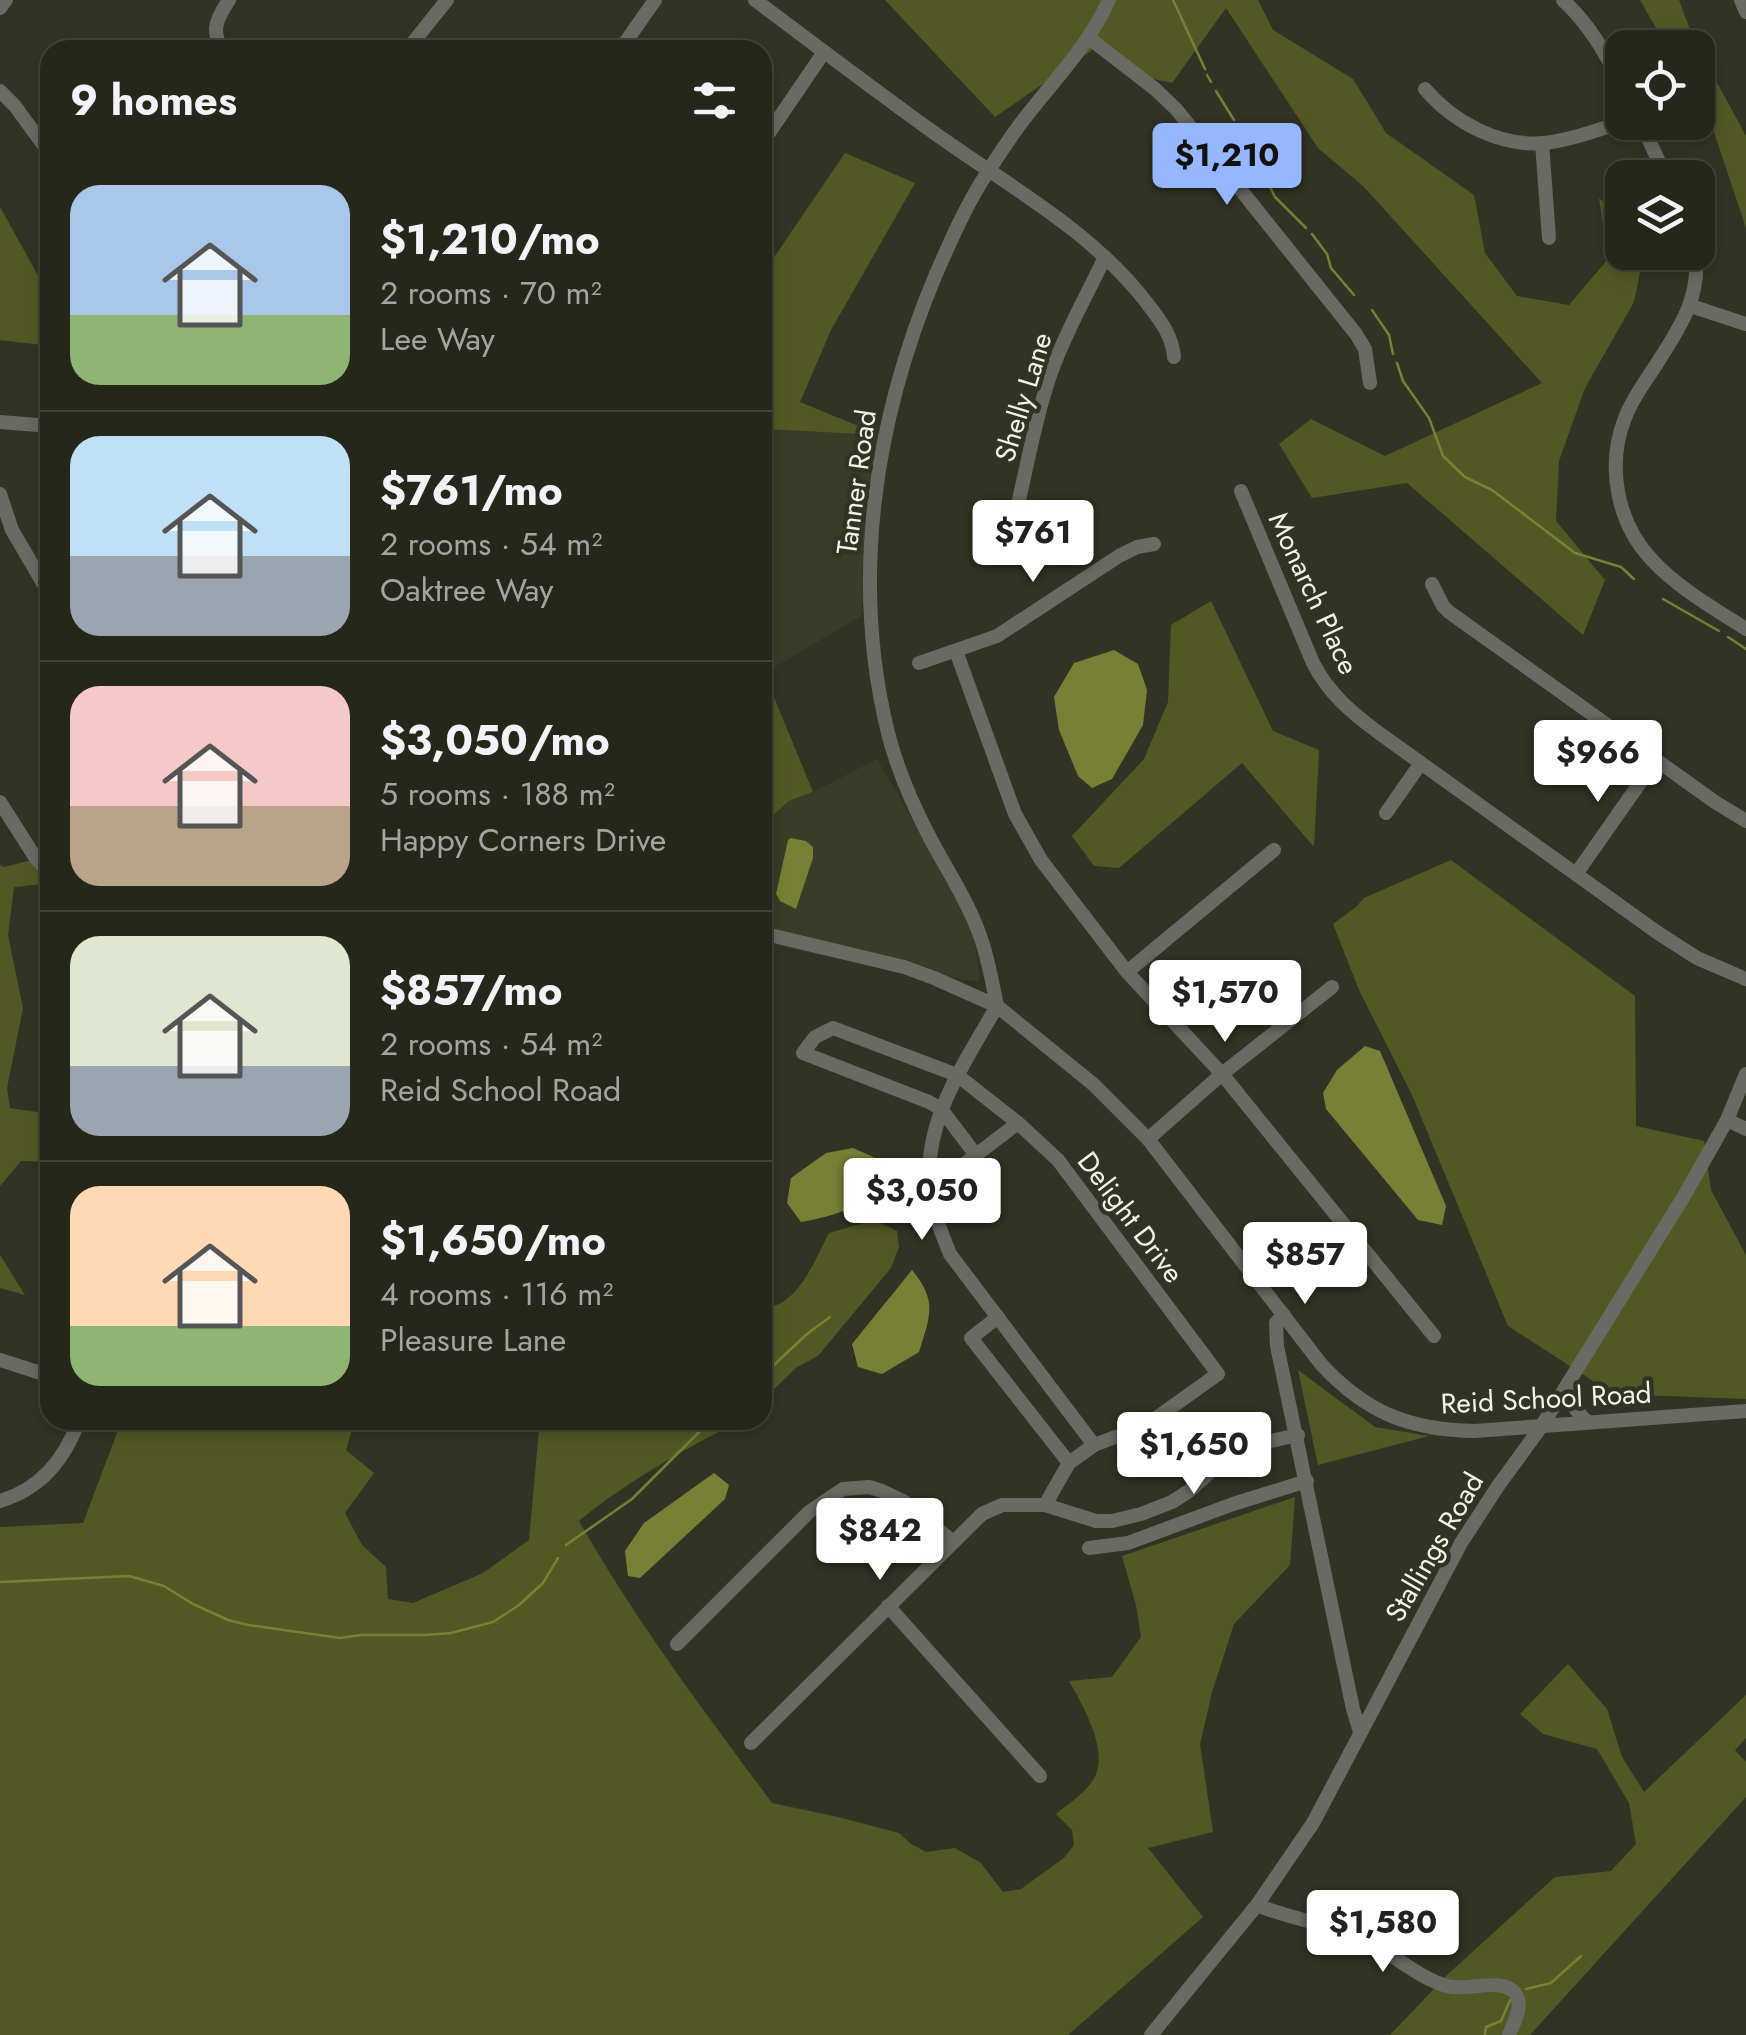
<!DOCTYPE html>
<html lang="en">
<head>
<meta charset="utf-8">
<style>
  body { margin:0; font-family:Jost,sans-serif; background:#2d2f24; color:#f1f3f6; height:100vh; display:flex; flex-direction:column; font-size:38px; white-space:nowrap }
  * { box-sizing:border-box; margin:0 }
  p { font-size:32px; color:#a3a5a3 }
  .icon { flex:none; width:55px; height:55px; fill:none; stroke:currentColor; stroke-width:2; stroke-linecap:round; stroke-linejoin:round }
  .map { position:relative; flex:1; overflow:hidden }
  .side { position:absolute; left:40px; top:40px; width:732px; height:1390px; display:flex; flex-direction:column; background:#25271b; border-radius:30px; box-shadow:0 5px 15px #0003,0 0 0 2px #42443a }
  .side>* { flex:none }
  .tools { position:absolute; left:1605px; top:30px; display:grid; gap:20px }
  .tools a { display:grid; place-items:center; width:110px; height:110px; border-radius:20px; background:#25271b; box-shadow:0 5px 15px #0003,0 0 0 2px #42443a; font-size:50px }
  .price { position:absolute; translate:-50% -85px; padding:0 22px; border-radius:10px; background:#fff; color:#222; font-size:32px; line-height:65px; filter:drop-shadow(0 2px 5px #0008) }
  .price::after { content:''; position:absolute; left:50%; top:60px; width:30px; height:22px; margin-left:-15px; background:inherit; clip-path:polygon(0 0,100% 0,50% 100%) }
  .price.on { background:#96b6fd; color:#111 }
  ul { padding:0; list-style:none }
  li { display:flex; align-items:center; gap:30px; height:250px; padding:0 30px }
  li+li { border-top:2px solid #42443a }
  li span { display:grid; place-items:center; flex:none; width:280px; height:200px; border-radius:30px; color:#555 }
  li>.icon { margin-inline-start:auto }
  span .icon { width:120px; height:120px; fill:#fffc; stroke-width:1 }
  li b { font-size:42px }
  h2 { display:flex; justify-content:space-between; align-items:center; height:120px; padding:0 30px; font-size:42px }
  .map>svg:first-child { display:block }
</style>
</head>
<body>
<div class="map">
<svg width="1746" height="2035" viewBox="0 0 1746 2035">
  <rect width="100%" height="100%" fill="#313424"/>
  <g fill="#393c26">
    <polygon points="762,429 880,435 861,616 763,674"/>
    <polygon points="877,759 938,864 973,929 980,982 818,955 763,942 762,824 789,801 813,792"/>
  </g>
  <g fill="#525824">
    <polygon points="885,0 1258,0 1273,30 1353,79 1386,133 1474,195 1485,253 1517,296 1569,305 1608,259 1599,198 1622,218 1622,252 1644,253 1634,302 1585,388 1559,461 1556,521 1605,580 1583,635 1407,483 1312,498 1279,444 1311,419 1385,456 1542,383 1364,187 1318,148 1226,8 1172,83 1123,72 1095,48 995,117"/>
    <polygon points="1640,0 1679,0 1693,38 1746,136 1746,228 1712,126 1698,101 1698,48 1667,47"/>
    <polygon points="845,153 915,183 831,330 800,402 880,435 763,429 762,275"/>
    <polygon points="0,207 50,297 50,346 0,340"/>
    <polygon points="1211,601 1273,731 1319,750 1314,847 1242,763 1119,868 1094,866 1072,836 1144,759 1168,702 1171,625"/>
    <polygon points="764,673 813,792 789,801 763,824 762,674"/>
    <polygon points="50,853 50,883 14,887 8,935 23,1008 7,1088 10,1108 50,1114 50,1162 21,1161 0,1186 0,865 4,867 48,856"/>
    <polygon points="1451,860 1635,996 1636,1126 1704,1141 1711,1190 1746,1255 1746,1399 1613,1394 1508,1326 1412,1095 1359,990 1333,924 1356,907 1364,898"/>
    <path d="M874,1220L897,1231L899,1247L891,1268L818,1356L797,1367L763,1400V1307C797,1309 815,1259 829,1233Z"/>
    <polygon points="0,1255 25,1295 0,1288"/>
    <polygon points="1298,1370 1375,1427 1429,1436 1318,1465"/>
    <path d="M125,1420H355L346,1450L374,1473L345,1513L362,1545L386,1567L388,1599L413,1603L483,1573L529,1540L539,1430L531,1420H741C687,1448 626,1482 579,1521C635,1620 704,1711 772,1803L838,1817L899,1833L911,1844L926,1852L955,1848L981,1863L1003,1892L1021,1889L1064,1858L1074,1845L1072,1830L1056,1814C1067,1805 1082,1795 1091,1783C1113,1756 1083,1706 1069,1681L1112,1677L1141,1637L1136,1605L1122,1556L1295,1497L1290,1565L1234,1624L1212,1692L1200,1744L1213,1832L1148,1848L1203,1917L1068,2035H0V1527L83,1523L120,1425Z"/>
    <polygon points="1568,1664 1607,1709 1622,1757 1644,1792 1746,1695 1746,1738 1735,1750 1746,1762 1746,1797 1530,2035 1390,2035 1448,1974 1555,1877 1611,1871 1636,1844 1629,1803 1597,1749 1543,1734 1520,1714"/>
  </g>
  <g fill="#778034">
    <polygon points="1114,650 1138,664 1147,690 1143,725 1112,779 1092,788 1078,776 1059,730 1054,697 1074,663"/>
    <polygon points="791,838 806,841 813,847 813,858 796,909 780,901 776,894 788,840"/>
    <polygon points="1365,1046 1380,1051 1446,1206 1442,1225 1418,1220 1326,1109 1323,1093 1337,1070"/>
    <path d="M853,1148L887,1163L893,1180C874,1204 831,1217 801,1222L787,1203L791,1178L826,1153Z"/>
    <path d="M912,1270C938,1301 930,1317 919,1352L882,1374L858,1367L852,1344Z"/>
    <polygon points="714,1473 729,1485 725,1499 640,1578 628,1576 625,1551 644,1523"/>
  </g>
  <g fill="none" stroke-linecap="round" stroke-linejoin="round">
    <g stroke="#778034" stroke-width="2.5">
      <polyline points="1173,0 1205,69"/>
      <polyline points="1207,75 1211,82"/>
      <polyline points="1216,91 1234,120"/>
      <polyline points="1237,126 1254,157"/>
      <polyline points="1258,165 1265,179"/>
      <polyline points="1269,185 1275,197 1306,228"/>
      <polyline points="1312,234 1327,254 1331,268 1354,295"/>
      <polyline points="1372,310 1389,335 1393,354"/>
      <polyline points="1397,363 1403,381 1429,418 1443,456 1465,477 1492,490 1575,553 1621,567 1634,579"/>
      <polyline points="1663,599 1719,631"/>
      <polyline points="1728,637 1746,649"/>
      <polyline points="762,1376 807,1334 830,1317"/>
      <polyline points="566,1545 632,1499 711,1420"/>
      <polyline points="0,1582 129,1576 164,1586 193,1604 228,1620 248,1625 340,1638 361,1635 426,1635 451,1633 493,1622 519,1605 543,1583 558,1558"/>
      <polyline points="1526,1989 1551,1983 1581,1956"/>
      <polyline points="1485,2035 1486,2027 1501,2021 1510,2000"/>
    </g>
    <g stroke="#696a63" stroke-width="14">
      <path d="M755,0C814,44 873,89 933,132C1008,186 1090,229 1147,303C1160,320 1172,335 1174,357"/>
      <path d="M1563,0C1590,25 1606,54 1622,86"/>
      <polyline points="1741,0 1746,12"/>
      <polyline points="0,8 6,0"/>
      <polyline points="1089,38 1155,89 1176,109 1356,334 1365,349 1370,383"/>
      <path d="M223,50C210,31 217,18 229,0"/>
      <polyline points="407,50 447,0"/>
      <polyline points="620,50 655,0"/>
      <path d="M1425,89C1454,123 1500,147 1545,143C1571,140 1598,130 1622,122"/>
      <polyline points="0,91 15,106 50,154"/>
      <polyline points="1640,122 1667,178"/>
      <polyline points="762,143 824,52"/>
      <polyline points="1542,143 1549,238"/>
      <path d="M1695,252C1702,297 1678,330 1656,365C1645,382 1632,399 1625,418C1606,466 1617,524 1653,561C1678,588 1715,609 1746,629"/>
      <polyline points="1691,306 1746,324"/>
      <polyline points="0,422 50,426"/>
      <path d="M1241,491L1313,663C1329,694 1352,713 1379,733L1658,933L1697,958L1746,979"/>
      <polyline points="0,494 12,530 50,595"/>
      <path d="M1019,500C1029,456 1037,412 1052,370C1066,331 1087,295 1105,257"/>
      <polyline points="1432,584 1443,606 1449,612 1715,802 1746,821"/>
      <polyline points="956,651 1015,814 1041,860 1127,972 1222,1074 1434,1336"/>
      <polyline points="919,663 997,636 1119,556 1137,547 1154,544"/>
      <polyline points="0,802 35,857 50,874"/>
      <polyline points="1386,813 1421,763"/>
      <polyline points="1576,874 1656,760"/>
      <path d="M762,933L904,967L934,978L997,1006L1093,1084L1148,1139L1321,1364C1366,1413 1410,1430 1475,1431L1746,1411"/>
      <polyline points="1127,972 1274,850"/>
      <polyline points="1727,1120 1746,1129"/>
      <polyline points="1148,1139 1222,1074 1332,987"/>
      <polyline points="976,1155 941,1109 929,1102 803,1053 815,1037 833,1028 957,1075 1018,1123 1058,1160 1218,1374 1145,1426 1094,1445 1069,1463 1045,1505"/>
      <polyline points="930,1190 1018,1123"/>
      <polyline points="1283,1314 1276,1323 1277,1346 1353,1709 1360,1732"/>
      <polyline points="998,1317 971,1338 1069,1463"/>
      <polyline points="0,1360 50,1376"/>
      <path d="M1569,1382C1568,1401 1574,1410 1588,1422"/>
      <path d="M1094,1445L950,1254C941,1232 932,1210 930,1187C923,1120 966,1061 997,1006C992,982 988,956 979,933C966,897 944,866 927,832C911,801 897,768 888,733C850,579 875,419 936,274C951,240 966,205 987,173C998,156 1009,139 1021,123C1052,82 1088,47 1109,0"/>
      <path d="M0,1501C41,1489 65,1459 79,1420"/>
      <polyline points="1089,1548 1128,1543 1233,1504 1307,1481"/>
      <polyline points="888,1606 1040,1776"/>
      <polyline points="677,1644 809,1512 843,1489 869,1487 882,1491 903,1501 952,1541"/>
      <polyline points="751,1743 982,1514 1002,1505 1045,1505 1096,1521 1112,1521 1141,1514 1172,1502 1189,1491 1231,1453 1248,1446 1298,1435"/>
      <path d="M1257,1905C1290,1919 1326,1923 1360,1937C1389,1950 1417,1978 1447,1986C1466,1992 1500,1977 1514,1992C1525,2004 1514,2022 1509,2035"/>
      <polyline points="1151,2035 1257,1905 1313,1823 1461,1543 1498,1486 1541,1427 1684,1196 1727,1120 1746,1074"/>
    </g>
  </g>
  <g text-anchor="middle" stroke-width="9" stroke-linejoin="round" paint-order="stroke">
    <g font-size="28" fill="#f2f4ea" stroke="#313424">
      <text transform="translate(1023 397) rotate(-73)" y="10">Shelly Lane</text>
      <text transform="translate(856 482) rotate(-82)" y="10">Tanner Road</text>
      <text transform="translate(1314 593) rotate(65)" y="10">Monarch Place</text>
      <text transform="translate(1131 1217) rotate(53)" y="10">Delight Drive</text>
      <text transform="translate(1546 1398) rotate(-3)" y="10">Reid School Road</text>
      <text transform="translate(1434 1547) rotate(-60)" y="10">Stallings Road</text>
    </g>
  </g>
</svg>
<div class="tools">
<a><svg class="icon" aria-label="locate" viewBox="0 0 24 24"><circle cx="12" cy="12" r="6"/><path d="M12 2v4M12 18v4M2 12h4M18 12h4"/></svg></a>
<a><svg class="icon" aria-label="layers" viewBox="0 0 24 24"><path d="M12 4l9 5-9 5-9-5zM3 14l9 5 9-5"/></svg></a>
</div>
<b class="price on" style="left:1227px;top:208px">$1,210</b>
<b class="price" style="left:1033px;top:585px">$761</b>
<b class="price" style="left:1598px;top:805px">$966</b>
<b class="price" style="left:1225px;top:1045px">$1,570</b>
<b class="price" style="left:922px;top:1243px">$3,050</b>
<b class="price" style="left:1305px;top:1307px">$857</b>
<b class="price" style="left:1194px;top:1497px">$1,650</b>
<b class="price" style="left:880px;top:1583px">$842</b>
<b class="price" style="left:1383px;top:1975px">$1,580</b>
<section class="side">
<h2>9 homes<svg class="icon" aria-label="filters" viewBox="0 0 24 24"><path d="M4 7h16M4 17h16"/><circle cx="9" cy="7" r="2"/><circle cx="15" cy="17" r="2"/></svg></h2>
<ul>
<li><span style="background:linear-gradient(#a9c7e8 65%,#8fb573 0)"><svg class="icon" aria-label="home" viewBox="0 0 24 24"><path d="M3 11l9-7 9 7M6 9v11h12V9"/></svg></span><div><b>$1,210/mo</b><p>2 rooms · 70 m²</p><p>Lee Way</p></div></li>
<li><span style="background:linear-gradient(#bfe0f5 60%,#9aa5b1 0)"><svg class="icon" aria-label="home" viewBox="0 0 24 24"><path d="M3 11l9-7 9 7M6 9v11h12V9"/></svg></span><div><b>$761/mo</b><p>2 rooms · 54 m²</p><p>Oaktree Way</p></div></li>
<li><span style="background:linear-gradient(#f6c9c9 60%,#b9a48a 0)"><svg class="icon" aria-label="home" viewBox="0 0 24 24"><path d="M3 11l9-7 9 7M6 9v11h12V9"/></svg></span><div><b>$3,050/mo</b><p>5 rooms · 188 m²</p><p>Happy Corners Drive</p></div></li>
<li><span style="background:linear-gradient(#dfe7d0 65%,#9aa5b1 0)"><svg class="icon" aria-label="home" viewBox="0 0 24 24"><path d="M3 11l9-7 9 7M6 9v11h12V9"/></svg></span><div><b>$857/mo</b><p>2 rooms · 54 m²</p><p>Reid School Road</p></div></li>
<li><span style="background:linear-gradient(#ffd9b3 70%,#8fb573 0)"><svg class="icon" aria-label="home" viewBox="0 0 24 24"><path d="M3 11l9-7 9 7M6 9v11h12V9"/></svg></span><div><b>$1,650/mo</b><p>4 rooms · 116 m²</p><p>Pleasure Lane</p></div></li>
</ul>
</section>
</div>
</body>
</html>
